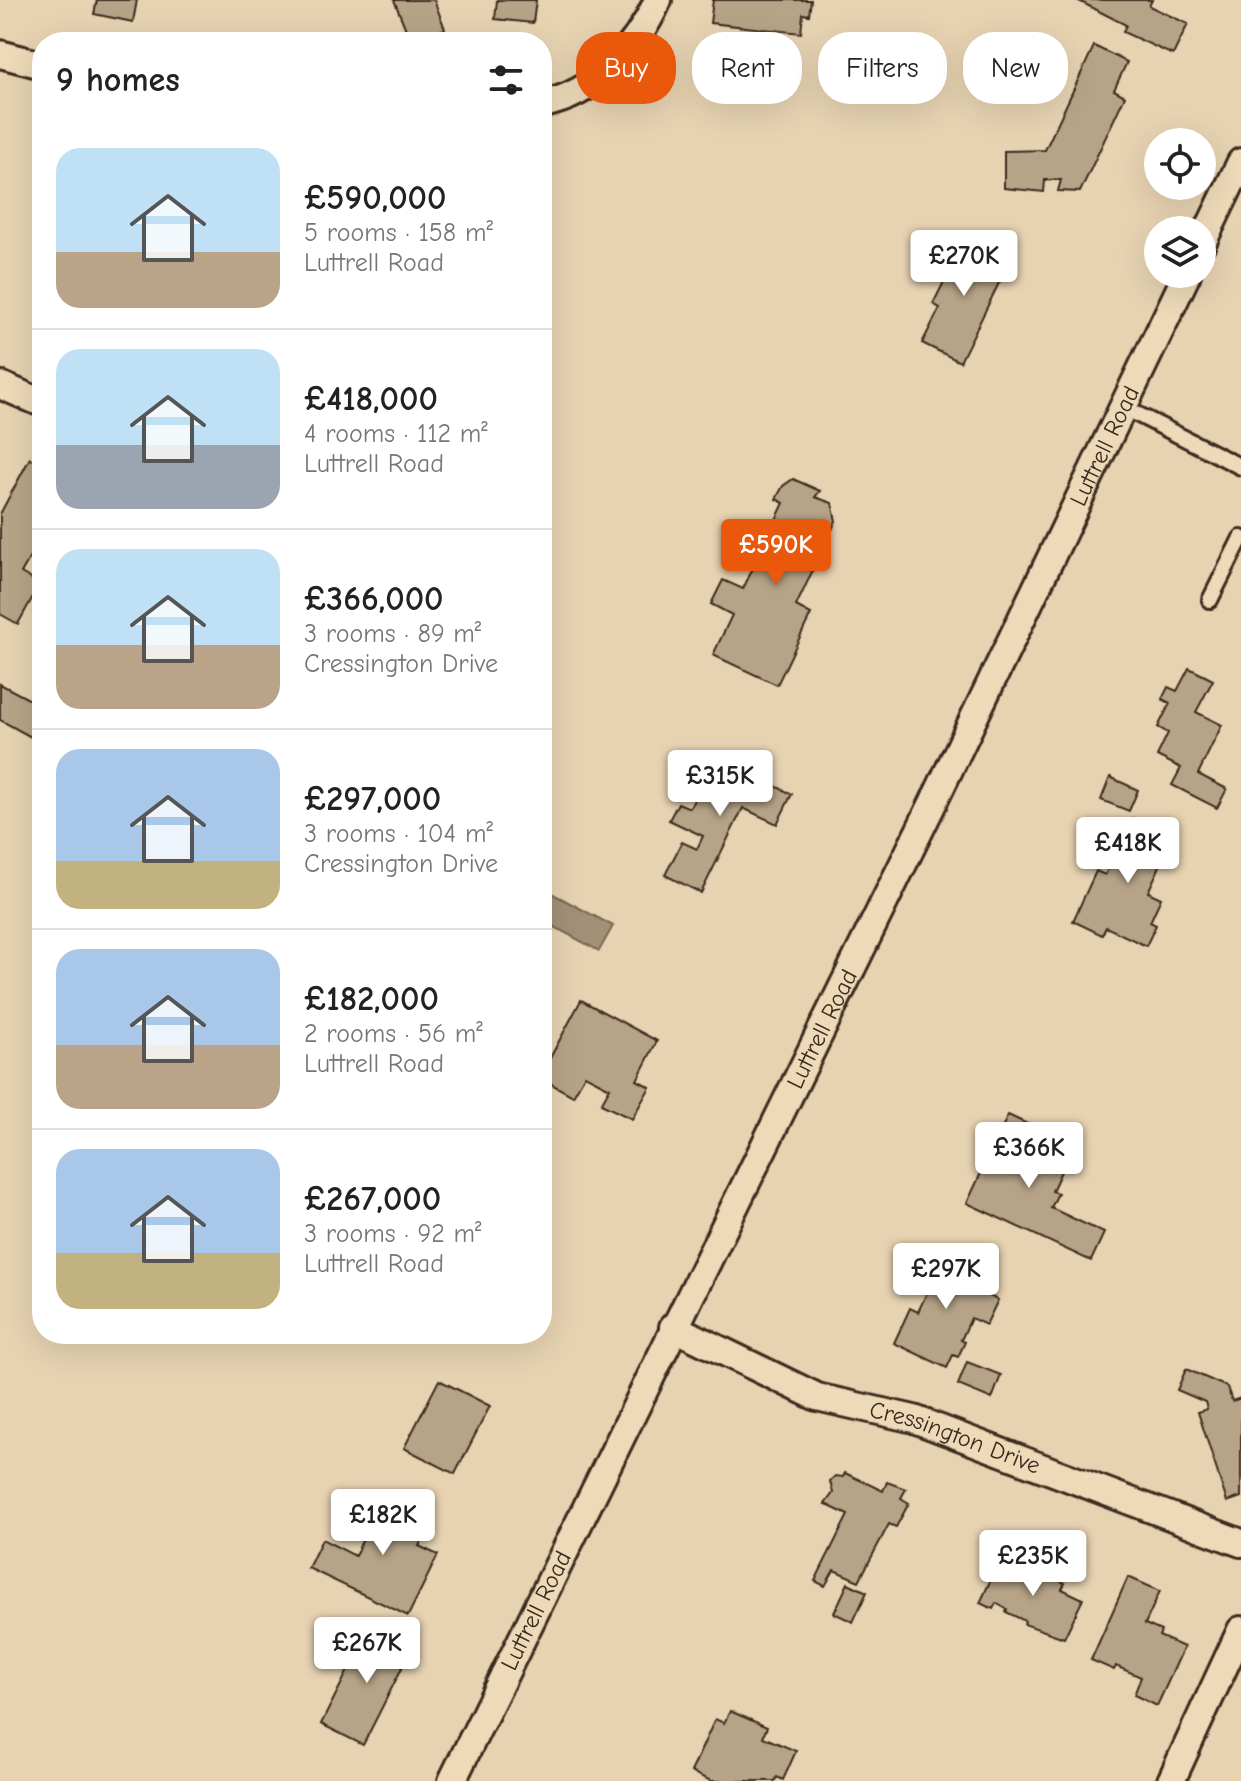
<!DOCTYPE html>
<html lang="en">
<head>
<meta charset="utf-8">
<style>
  body { margin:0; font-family:"Comic Neue",sans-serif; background:#f6f6f6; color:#222; height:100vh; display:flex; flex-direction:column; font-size:30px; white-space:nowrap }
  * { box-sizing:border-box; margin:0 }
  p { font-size:26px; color:#767676 }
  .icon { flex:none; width:44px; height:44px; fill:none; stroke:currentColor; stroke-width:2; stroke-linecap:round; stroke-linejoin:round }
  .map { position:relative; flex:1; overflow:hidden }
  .sheet { position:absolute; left:32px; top:32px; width:520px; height:1312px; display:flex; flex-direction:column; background:#fff; border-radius:32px; box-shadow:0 8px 32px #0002 }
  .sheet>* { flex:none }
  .hud { position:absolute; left:576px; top:32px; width:544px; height:72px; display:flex; gap:16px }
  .fabs { position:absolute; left:1144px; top:128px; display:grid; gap:16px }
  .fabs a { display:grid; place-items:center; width:72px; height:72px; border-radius:50%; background:#fff; box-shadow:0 8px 32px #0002; font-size:40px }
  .price { position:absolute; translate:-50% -68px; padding:0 18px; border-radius:8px; background:#fff; color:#222; font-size:26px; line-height:52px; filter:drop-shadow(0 2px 4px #0008) }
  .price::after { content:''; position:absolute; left:50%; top:48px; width:24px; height:18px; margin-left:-12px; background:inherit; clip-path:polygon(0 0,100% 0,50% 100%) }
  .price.selected { background:#ea580c; color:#fff }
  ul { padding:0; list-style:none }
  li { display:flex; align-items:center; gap:24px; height:200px; padding:0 24px }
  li+li { border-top:2px solid #e0e0e0 }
  li span { display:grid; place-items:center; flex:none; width:224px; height:160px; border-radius:24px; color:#555 }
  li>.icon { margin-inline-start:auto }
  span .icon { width:96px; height:96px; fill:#fffc; stroke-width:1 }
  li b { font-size:34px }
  h2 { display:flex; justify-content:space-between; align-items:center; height:96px; padding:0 24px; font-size:34px }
  .pill { padding:0 28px; border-radius:32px; background:#fff; box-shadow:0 8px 32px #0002; font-size:28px; line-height:72px }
  .pill.selected { background:#ea580c; color:#fff }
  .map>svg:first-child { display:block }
</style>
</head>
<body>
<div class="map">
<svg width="1241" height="1781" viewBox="0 0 1241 1781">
  <rect width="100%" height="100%" fill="#e7d3b2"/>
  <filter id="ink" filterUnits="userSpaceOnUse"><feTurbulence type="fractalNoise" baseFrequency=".0125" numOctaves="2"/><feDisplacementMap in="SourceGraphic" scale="16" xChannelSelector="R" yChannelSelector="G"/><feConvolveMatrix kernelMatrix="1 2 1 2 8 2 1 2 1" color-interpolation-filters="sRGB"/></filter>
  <g filter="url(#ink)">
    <polygon fill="#a39077" stroke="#796753" stroke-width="2" points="542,888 613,926 599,951 549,924 553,915 542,909"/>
    <g fill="#b7a488" stroke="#3b2a1e" stroke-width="2">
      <polygon points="97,0 137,0 133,22 94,14"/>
      <polygon points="394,0 434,0 445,29 411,42"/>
      <polygon points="497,0 536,0 533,23 495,19"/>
      <polygon points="713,0 811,0 809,15 803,14 801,33 710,23"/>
      <polygon points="1077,0 1152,0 1149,6 1188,24 1173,55 1123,32 1126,25"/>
      <polygon points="1094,46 1127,62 1114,90 1125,96 1080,192 1058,191 1061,180 1045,180 1044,192 1004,188 1004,151 1045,150"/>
      <polygon points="968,233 1000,249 991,268 1003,275 960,362 922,343 940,308 933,304"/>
      <polygon points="30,458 42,465 42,554 34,550 21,573 40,584 18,624 0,614 0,514"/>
      <polygon points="793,479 820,491 815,497 832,503 836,521 796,606 811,614 777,685 713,655 732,615 711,604 723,580 743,589 784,503 776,499 783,486"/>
      <polygon points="1189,668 1213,680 1196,712 1222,725 1198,774 1227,789 1217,808 1172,785 1181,768 1157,756 1168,733 1158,727 1170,703 1162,699 1168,687 1177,691"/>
      <polygon points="0,684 42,706 42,743 0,720"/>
      <polygon points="715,757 792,794 777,824 743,808 701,893 665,875 682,842 697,849 703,836 669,820 678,803 690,808"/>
      <polygon points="1110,777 1138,790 1129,811 1101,800"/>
      <polygon points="1132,818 1152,827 1155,821 1176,831 1148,892 1161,898 1150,922 1156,925 1146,946 1106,927 1102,935 1073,921 1096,871 1105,875"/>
      <polygon points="581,1000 657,1041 637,1080 650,1087 632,1119 601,1104 610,1088 585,1075 573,1096 542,1079 542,1073"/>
      <polygon points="1008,1115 1053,1136 1042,1160 1062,1169 1052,1191 1058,1193 1051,1208 1104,1233 1091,1261 967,1203"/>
      <polygon points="950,1243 976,1255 963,1284 998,1300 986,1325 971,1318 961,1340 965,1342 958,1357 953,1355 947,1368 894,1343 910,1308 918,1312"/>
      <polygon points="967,1362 1001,1375 992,1399 958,1385"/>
      <polygon points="1186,1369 1227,1387 1232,1401 1241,1398 1241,1497 1227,1502 1198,1412 1207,1409 1205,1402 1177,1390"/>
      <polygon points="439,1380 490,1406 455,1474 404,1448"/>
      <polygon points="845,1473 883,1491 887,1482 906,1489 901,1498 909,1503 896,1527 889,1524 859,1581 834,1570 825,1586 815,1581 848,1515 825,1504 833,1493 830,1481 835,1476 843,1477"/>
      <polygon points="385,1492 426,1512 419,1527 427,1530 419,1546 438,1555 408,1616 308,1568 322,1539 355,1556"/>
      <polygon points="999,1562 1024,1573 1029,1562 1061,1576 1058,1580 1065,1583 1062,1589 1083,1599 1064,1638 1024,1624 1025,1621 1006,1612 1007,1609 996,1603 993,1609 980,1603"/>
      <polygon points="1128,1577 1160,1591 1145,1624 1161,1631 1159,1636 1184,1647 1157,1706 1134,1695 1141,1677 1116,1666 1114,1670 1091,1660"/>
      <polygon points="848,1583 867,1592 853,1622 834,1613"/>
      <polygon points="371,1625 413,1646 363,1745 321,1724"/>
      <polygon points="730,1711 767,1727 763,1737 796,1751 783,1780 777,1777 775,1781 711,1781 691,1772 715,1719 724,1723"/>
    </g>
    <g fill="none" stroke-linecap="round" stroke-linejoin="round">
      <defs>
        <g id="lane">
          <polyline points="1123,407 1241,467"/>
          <polyline points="1210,600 1241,538"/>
        </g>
        <g id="street">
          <polyline points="0,54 42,65"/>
          <path d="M542,104C595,95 637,47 658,0"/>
          <polyline points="1202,243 1241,162"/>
          <polyline points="0,385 42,403"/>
          <path id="s1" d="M673,1327L817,1397L914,1419L1241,1543"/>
          <path id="s2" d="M452,1781L934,801L1187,274"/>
          <polyline points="1171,1781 1241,1630"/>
        </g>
      </defs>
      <use href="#lane" stroke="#3b2a1e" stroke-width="20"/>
      <use href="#street" stroke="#3b2a1e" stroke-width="32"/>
      <use href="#lane" stroke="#eedab8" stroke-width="14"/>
      <use href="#street" stroke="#eedab8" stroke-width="26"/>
    </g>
  </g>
  <g text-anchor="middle" stroke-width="6" stroke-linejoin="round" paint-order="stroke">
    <g font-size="24" fill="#3b2a1e" stroke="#eedab8">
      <text dy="8" stroke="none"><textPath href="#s2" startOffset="1486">Luttrell Road</textPath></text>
      <text dy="8" stroke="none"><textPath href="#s2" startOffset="838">Luttrell Road</textPath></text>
      <text dy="8" stroke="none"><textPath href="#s1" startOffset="304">Cressington Drive</textPath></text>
      <text dy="8" stroke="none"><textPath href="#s2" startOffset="190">Luttrell Road</textPath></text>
    </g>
  </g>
</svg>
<div class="fabs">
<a><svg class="icon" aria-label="locate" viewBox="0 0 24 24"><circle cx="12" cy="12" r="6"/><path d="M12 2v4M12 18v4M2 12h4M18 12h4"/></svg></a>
<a><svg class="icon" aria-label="layers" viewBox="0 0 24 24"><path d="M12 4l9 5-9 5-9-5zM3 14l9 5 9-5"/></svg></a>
</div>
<b class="price" style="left:964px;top:298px">£270K</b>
<b class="price selected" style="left:776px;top:587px">£590K</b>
<b class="price" style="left:720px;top:818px">£315K</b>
<b class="price" style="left:1128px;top:885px">£418K</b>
<b class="price" style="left:1029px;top:1190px">£366K</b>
<b class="price" style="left:946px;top:1311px">£297K</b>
<b class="price" style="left:383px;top:1557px">£182K</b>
<b class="price" style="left:1033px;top:1598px">£235K</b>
<b class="price" style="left:367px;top:1685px">£267K</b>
<div class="hud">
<a class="pill selected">Buy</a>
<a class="pill">Rent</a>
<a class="pill">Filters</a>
<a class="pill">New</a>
</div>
<section class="sheet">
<h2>9 homes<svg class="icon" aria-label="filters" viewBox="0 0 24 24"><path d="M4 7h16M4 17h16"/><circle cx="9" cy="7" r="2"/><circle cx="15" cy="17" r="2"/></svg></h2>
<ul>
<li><span style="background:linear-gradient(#bfe0f5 65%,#b9a48a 0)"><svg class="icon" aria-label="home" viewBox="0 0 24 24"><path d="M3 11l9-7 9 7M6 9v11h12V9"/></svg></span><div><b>£590,000</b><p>5 rooms · 158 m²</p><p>Luttrell Road</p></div></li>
<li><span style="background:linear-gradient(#bfe0f5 60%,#9aa5b1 0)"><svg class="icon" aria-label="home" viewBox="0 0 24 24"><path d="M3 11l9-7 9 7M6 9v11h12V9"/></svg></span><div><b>£418,000</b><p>4 rooms · 112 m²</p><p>Luttrell Road</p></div></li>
<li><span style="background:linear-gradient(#bfe0f5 60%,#b9a48a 0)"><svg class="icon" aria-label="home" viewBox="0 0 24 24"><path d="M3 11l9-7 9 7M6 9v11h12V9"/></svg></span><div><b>£366,000</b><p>3 rooms · 89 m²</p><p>Cressington Drive</p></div></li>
<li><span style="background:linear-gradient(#a9c7e8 70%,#c2b280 0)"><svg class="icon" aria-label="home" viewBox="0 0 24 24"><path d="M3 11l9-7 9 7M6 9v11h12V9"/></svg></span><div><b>£297,000</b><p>3 rooms · 104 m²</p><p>Cressington Drive</p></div></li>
<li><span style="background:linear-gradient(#a9c7e8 60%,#b9a48a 0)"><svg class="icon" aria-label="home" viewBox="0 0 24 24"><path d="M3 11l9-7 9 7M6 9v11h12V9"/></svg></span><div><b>£182,000</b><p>2 rooms · 56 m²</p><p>Luttrell Road</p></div></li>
<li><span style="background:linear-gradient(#a9c7e8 65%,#c2b280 0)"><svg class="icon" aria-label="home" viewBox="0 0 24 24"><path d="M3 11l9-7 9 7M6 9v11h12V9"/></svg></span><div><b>£267,000</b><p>3 rooms · 92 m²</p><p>Luttrell Road</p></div></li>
</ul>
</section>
</div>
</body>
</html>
